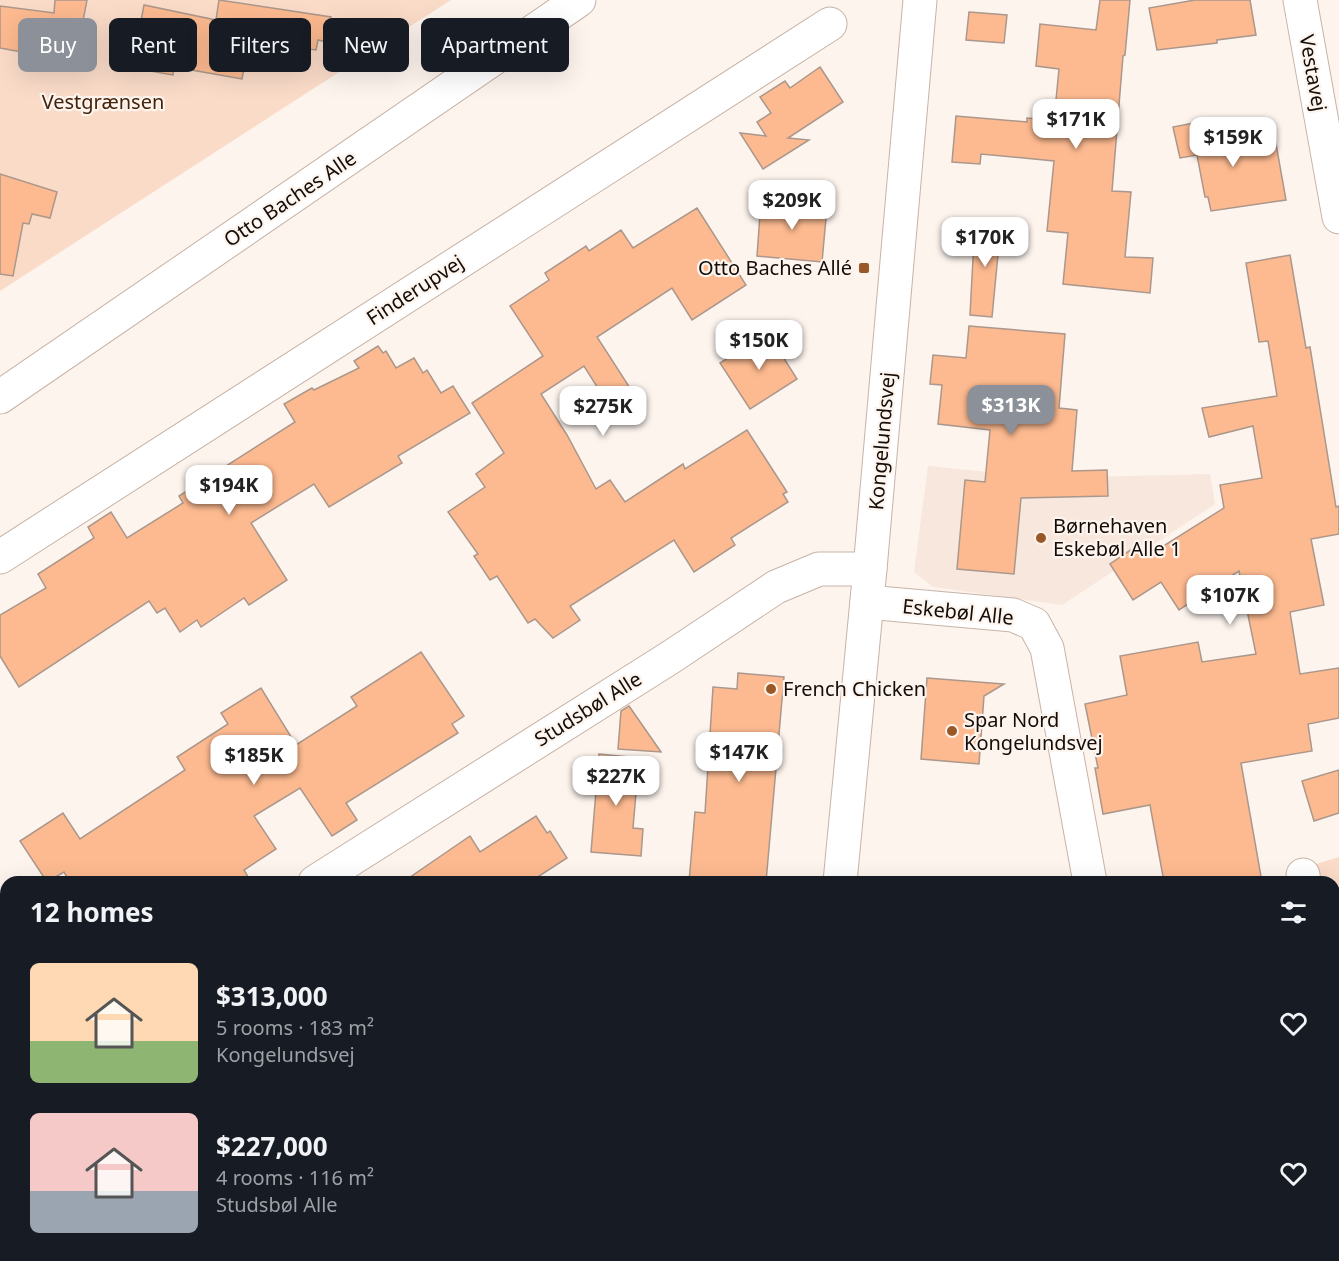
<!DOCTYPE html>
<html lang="en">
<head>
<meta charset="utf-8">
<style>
  body { margin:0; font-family:"Noto Sans",sans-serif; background:#20242c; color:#f1f3f6; height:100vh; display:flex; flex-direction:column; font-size:22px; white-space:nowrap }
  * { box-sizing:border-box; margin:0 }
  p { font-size:20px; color:#9ea1a6 }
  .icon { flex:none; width:33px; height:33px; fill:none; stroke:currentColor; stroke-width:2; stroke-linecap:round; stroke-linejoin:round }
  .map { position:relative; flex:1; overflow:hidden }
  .side { position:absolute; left:0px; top:876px; width:1340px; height:386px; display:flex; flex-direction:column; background:#171b24; border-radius:18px 18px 0 0; box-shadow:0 6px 24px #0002 }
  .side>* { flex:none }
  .top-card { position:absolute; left:18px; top:18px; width:600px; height:54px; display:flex; gap:12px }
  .price { position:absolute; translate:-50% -51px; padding:0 14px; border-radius:12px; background:#fff; color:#222; font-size:20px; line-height:39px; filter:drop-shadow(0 2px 3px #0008) }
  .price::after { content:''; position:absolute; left:50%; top:36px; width:18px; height:14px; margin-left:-9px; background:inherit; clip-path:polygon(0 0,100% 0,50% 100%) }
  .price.on { background:#8c9099; color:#fff }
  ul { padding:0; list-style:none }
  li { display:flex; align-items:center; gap:18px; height:150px; padding:0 30px }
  li span { display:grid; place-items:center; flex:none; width:168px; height:120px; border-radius:9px; color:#555 }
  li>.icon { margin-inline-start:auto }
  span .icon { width:72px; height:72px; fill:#fffc; stroke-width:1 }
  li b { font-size:26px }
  h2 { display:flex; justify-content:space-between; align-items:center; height:72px; padding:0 30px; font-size:26px }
  .chip { padding:0 21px; border-radius:9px; background:#171b24; box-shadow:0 6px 24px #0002; font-size:21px; line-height:54px }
  .chip.on { background:#8c9099; color:#fff }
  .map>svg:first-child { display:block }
</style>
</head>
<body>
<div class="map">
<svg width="1339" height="1261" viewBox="0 0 1339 1261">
  <rect width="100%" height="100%" fill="#fdf4ee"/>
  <polygon fill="#f7e7dc" points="928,466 1049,478 1210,474 1215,504 1062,605 933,587 914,572"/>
  <g fill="#fadbc8">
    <polygon points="0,0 451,0 0,291"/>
    <polygon points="1339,857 1339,1162 1334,1131 1334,882 1289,882 1287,873"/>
  </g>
  <g fill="#fdba90" stroke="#ab978b" stroke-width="1.5">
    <polygon points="55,0 87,0 75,62 0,48 0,6 54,13"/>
    <polygon points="219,0 331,17 327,42 318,40 316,50 249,41 242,79 174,67 173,75 132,68 144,5 216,20"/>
    <polygon points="1100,0 1130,0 1125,55 1123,56 1112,191 1131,192 1125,257 1153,258 1150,293 1063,284 1068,233 1047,231 1054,161 981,154 980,164 952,162 956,116 1027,122 1027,118 1054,120 1059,69 1036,66 1040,24 1096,30"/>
    <polygon points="1195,0 1250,0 1256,35 1217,40 1217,43 1157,50 1149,8"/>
    <polygon points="969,12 1007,15 1004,43 966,40"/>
    <polygon points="820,67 843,102 788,138 809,140 763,169 740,133 766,136 757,122 771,113 760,97 785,81 790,88"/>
    <polygon points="1209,120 1214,149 1275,138 1286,200 1211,211 1208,197 1205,197 1197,155 1180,158 1173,127"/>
    <polygon points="0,174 57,192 50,218 32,214 29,224 23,223 13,276 0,274"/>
    <polygon points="761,201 827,207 822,262 757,256"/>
    <polygon points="697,208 746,285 692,320 672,288 597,337 639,402 616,417 584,366 541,394 567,435 596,489 610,480 625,502 683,464 685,469 747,430 787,492 783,494 788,502 731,538 735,545 694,572 674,540 570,606 580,620 553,638 535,619 528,623 497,576 490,580 474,556 478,554 448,512 485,487 476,474 504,453 472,403 543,356 510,306 549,280 545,273 586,246 589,251 621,230 633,248"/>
    <polygon points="975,221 1001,223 992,317 970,315"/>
    <polygon points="1290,255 1306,348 1310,347 1336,507 1339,506 1339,534 1311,539 1324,605 1290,612 1300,674 1339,668 1339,718 1308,724 1312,751 1241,763 1262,882 1164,882 1150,805 1103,814 1095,768 1098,768 1085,704 1127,695 1120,656 1198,642 1202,662 1256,654 1239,571 1179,610 1161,582 1133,600 1110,564 1138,545 1146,557 1224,508 1220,485 1262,478 1253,426 1209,437 1202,408 1277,396 1268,341 1259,342 1246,263"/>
    <polygon points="969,326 1065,334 1059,408 1077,410 1072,471 1107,470 1108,496 1021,498 1014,574 957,569 965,480 985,482 990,430 938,424 942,385 930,384 933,355 966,358"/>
    <polygon points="768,333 797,379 750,409 720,363"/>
    <polygon points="378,346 383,353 386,351 396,368 414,358 423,373 427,370 441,393 453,386 470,413 398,456 402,463 329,507 314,484 251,523 287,580 249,605 244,598 201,627 197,620 180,632 165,608 157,613 149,601 19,687 0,656 0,615 46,588 38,574 94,538 88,527 111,512 127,538 183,503 179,496 295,422 284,404 312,388 314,390 359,368 354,361"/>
    <polygon points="421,652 464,716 452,724 458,733 346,803 357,820 332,836 300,788 254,816 276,849 244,870 251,882 70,882 64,872 47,882 20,841 63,813 80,839 185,770 177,757 228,724 221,713 261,688 296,745 357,706 351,697"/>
    <polygon points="738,673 784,677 766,882 689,882 695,812 705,813 713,687 737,689"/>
    <polygon points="927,678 1004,684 984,696 979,764 921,759"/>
    <polygon points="629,706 661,752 618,749 621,711"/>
    <polygon points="599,754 639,758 633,828 643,829 641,856 591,852"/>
    <polygon points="1339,770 1339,813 1314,821 1302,781"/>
    <polygon points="536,816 547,833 550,831 567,858 530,882 403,882 470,836 480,852"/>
  </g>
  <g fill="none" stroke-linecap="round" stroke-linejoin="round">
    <defs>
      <g id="minor">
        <polyline points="1300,0 1339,217"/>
        <polyline points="0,397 579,0"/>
        <polyline points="0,557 830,24"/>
        <polyline points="867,602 1013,615 1034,624 1047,648 1090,882"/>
        <polyline points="1303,875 1304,882"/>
        <polyline points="315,882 671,657 776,587 819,569 870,569"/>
        <polyline points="840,882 870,569 920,0"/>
        <polyline points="1334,1055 1339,1088"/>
        <polyline points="0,1084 6,1080"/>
        <polyline points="120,1256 122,1261"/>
        <polyline points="1157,1256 1158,1261"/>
        <polyline points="442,1261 443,1256"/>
        <polyline points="804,1261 804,1256"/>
      </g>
    </defs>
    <use href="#minor" stroke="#c8b3a6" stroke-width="35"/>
    <use href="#minor" stroke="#fff" stroke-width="33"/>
  </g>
  <g fill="#9b5827" stroke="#fdf4ee" stroke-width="2">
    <rect x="858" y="262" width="12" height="12" rx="3"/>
    <circle cx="1041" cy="538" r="6"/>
    <circle cx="771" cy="689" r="6"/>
    <circle cx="952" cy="731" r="6"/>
  </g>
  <g text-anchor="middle" stroke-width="4.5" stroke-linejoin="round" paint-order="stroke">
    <g font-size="20" fill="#130c08" stroke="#fdf4ee">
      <text transform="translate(1313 73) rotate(80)" y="7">Vestavej</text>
      <text transform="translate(290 199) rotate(-34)" y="7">Otto Baches Alle</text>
      <text transform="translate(415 290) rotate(-33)" y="7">Finderupvej</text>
      <text transform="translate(882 441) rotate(-85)" y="7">Kongelundsvej</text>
      <text transform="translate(958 612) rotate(6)" y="7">Eskebøl Alle</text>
      <text transform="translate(588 709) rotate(-32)" y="7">Studsbøl Alle</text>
    </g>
    <g font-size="20" fill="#43230c" stroke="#fdf4ee">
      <text x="103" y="109">Vestgrænsen</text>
    </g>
    <g font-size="20" fill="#130c08" stroke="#fdf4ee" text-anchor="start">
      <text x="852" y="275" text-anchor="end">Otto Baches Allé</text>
      <text x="1053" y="533">Børnehaven<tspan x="1053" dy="23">Eskebøl Alle 1</tspan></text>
      <text x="783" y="696">French Chicken</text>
      <text x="964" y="727">Spar Nord<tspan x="964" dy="23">Kongelundsvej</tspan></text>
    </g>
  </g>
</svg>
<b class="price" style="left:1076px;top:150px">$171K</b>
<b class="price" style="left:1233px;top:168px">$159K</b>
<b class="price" style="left:792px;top:231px">$209K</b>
<b class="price" style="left:985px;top:268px">$170K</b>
<b class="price" style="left:759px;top:371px">$150K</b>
<b class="price on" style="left:1011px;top:436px">$313K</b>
<b class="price" style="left:603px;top:437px">$275K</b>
<b class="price" style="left:229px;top:516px">$194K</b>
<b class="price" style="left:1230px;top:626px">$107K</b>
<b class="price" style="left:739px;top:783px">$147K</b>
<b class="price" style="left:254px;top:786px">$185K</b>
<b class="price" style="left:616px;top:807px">$227K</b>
<div class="top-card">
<a class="chip on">Buy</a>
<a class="chip">Rent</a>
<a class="chip">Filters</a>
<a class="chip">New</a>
<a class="chip">Apartment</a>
</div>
<section class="side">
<h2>12 homes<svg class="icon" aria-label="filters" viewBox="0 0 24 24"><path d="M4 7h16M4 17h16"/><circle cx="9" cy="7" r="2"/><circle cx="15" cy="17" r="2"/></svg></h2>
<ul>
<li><span style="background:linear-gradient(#ffd9b3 65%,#8fb573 0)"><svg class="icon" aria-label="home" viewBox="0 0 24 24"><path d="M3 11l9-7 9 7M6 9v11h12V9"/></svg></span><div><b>$313,000</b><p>5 rooms · 183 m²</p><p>Kongelundsvej</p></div><svg class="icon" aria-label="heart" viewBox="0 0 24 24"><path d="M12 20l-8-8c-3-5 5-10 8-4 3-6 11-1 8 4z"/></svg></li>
<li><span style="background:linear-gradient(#f6c9c9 65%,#9aa5b1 0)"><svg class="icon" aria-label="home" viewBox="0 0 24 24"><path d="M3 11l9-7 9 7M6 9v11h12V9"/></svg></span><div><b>$227,000</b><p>4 rooms · 116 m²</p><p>Studsbøl Alle</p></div><svg class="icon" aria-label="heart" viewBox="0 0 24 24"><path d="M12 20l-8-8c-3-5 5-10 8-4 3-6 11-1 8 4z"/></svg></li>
</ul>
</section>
</div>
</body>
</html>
